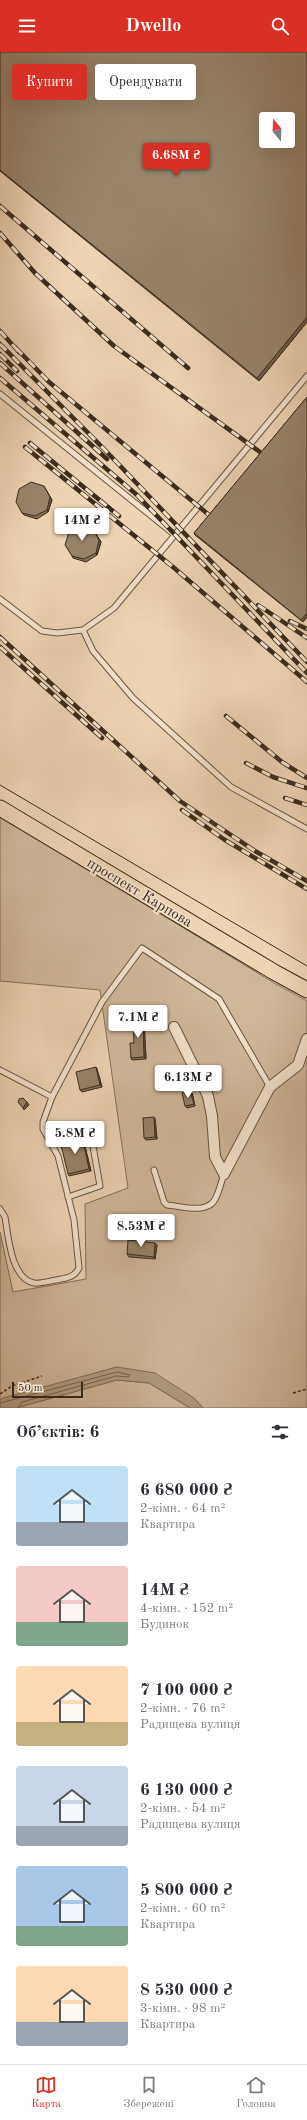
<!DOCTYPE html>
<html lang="uk">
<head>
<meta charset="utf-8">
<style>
  body { margin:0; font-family:"Old Standard TT",serif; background:#f2f2f3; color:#2b2b33; height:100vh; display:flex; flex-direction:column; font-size:15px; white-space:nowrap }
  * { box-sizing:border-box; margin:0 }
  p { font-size:13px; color:#7c7c81 }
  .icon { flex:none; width:22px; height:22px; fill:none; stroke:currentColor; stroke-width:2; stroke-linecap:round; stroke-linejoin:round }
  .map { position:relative; height:1356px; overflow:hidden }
  .drawer { display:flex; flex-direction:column; background:#fff; flex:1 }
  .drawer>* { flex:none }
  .guide { position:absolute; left:12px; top:12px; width:283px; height:36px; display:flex; gap:8px }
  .needle { width:26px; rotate:341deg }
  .controls { position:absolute; left:259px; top:60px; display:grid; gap:8px }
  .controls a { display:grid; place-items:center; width:36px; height:36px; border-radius:4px; background:#fff; box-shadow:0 4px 16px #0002; font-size:20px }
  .scale { position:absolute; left:12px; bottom:10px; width:71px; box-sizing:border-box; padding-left:4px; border:2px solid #3a2d1e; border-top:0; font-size:11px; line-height:14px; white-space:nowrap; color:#3a2d1e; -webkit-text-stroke:3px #f3e3ce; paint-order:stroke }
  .price { position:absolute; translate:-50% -34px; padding:0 9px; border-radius:4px; background:#fff; color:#222; font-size:13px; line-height:26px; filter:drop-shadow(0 1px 2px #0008) }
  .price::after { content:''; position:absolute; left:50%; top:24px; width:12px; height:9px; margin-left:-6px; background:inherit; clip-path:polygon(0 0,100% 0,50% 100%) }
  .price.current { background:#d93025; color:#fff }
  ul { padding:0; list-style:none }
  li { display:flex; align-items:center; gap:12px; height:100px; padding:0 16px }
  li span { display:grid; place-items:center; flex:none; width:112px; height:80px; border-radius:4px; color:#555 }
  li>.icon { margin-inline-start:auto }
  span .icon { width:48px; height:48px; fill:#fffc; stroke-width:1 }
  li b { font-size:17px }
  h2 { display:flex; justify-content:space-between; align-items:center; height:48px; padding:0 16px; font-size:17px }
  .chip { padding:0 14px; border-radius:4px; background:#fff; box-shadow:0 4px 16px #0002; font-size:14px; line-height:36px }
  .chip.current { background:#d93025; color:#fff }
  header { display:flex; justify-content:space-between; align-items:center; height:52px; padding:0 16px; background:#d93025; color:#fff; font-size:18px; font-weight:700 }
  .tabs { display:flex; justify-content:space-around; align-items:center; height:56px; border-top:1px solid #e1e1e2; background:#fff; font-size:11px; color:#7c7c81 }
  .tabs a { display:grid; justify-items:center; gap:2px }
  .tabs .current { color:#d93025 }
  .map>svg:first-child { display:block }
</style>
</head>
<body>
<header><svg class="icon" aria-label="menu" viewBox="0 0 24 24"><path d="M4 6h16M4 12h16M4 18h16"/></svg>Dwello<svg class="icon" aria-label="search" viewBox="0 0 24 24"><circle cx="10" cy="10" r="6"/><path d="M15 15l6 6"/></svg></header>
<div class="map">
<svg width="307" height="1356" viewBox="0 0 307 1356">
  <rect width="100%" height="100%" fill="#edd4b3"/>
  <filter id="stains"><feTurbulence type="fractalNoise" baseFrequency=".005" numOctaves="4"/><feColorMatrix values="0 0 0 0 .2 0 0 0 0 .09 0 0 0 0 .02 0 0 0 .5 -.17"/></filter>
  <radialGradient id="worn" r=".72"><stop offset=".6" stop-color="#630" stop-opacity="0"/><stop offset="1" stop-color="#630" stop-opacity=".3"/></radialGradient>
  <g fill="#cfb89a" stroke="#84725c">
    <polygon points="0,764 274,931 307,949 307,1356 203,1356 194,1346 117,1315 0,1348 0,1180 13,1240 86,1227 85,1152 128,1136 100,938 0,929"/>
    <polygon points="117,1328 149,1331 190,1356 16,1356"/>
  </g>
  <polygon fill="#b09b80" stroke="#816f59" points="117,1315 155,1321 194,1346 203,1356 190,1356 149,1331 117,1328 16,1356 0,1356 0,1348 3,1346"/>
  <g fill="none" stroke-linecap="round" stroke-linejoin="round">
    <polyline stroke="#75644f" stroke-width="1" points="0,1351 117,1320 130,1323 129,1325 116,1324 22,1350 18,1356"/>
    <defs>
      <g id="service">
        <polyline points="0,342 175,483"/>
        <polyline points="0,547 42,579 57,581 83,578 114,556 307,324"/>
        <polyline points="83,578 93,599 133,646 231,735 307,777"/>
        <polyline points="0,1018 52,1045"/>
        <path d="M154,1118L164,1150L167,1153C180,1154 205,1162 214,1149C219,1142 221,1130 224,1122"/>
        <polyline points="68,1145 100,1134 91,1083"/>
        <path d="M0,1157L5,1165C8,1183 11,1227 34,1231C40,1232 49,1229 56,1228C66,1226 74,1226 79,1216L74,1168L58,1104L43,1077V1070L52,1045L102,950L142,896L219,947L270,1035"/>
      </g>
      <g id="minor">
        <polyline points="174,975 208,1044 212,1064 215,1105 224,1122"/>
        <polyline points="224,1122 270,1035 298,1013 307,987"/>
      </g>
      <polyline id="primary" points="0,756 274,920 307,938"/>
    </defs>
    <use href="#service" stroke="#675743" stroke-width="7"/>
    <use href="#minor" stroke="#675743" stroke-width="12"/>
    <use href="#primary" stroke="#3a2d1e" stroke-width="17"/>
    <g stroke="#3a2d1e" stroke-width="1.5" stroke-dasharray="3 2" stroke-linecap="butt">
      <polyline points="293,1341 307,1337"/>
      <polyline points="0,1342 12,1334 42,1324"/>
    </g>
    <use href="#service" stroke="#f3e3ce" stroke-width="5"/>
    <use href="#minor" stroke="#f3e3ce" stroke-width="10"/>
    <use href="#primary" stroke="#edd4b3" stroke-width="15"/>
    <polyline stroke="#3a2d1e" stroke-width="1" points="0,733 307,914"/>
    <defs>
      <g id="rail">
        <polyline points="0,154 188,316"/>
        <polyline points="0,181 35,221 114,294 260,400"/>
        <polyline points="0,279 19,300"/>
        <polyline points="0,292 104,397 307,610"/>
        <polyline points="16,296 49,330 209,463"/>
        <polyline points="0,302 17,319"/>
        <polyline points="0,311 107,407"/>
        <polyline points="0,326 137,443 307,621"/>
        <polyline points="30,391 119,464"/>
        <polyline points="25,395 173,515 307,630"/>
        <polyline points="258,553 307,586"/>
        <polyline points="290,569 307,577"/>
        <polyline points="0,585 180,749 255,799 307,829"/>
        <polyline points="0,595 102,686"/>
        <polyline points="226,664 282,710 307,726"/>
        <polyline points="246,711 273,725 307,736"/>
        <polyline points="285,746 307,753"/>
        <polyline points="182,758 225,788 307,837"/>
      </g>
    </defs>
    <use href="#rail" stroke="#3a2d1e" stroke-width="4.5"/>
    <use href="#rail" stroke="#f3e3ce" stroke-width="3" stroke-dasharray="9" stroke-linecap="butt"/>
  </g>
  <g fill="#82725c" stroke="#3a2d1e">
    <polygon points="0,0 307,0 307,270 259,329 0,119"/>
    <polygon points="307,345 307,565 303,570 195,483 194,481"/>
    <polygon points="45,436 52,448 48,460 37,467 24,463 22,461"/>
    <polygon points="94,479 101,490 97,503 86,510 73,506 72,504"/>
    <polygon points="144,968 146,1007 132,1008 131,1006 134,991"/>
    <polygon points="96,1015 97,1017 102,1035 82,1040 80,1038"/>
    <polygon points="190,1039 192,1041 195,1054 187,1056 185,1054"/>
    <polygon points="154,1065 155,1067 157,1087 146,1088 144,1086"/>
    <polygon points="83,1086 91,1119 69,1124 68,1122"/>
    <polygon points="155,1191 157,1193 155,1207 129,1205 127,1202"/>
  </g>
  <g fill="#6a5c4b" stroke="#3a2d1e">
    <polygon points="307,265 307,270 259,329 257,326"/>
    <polygon points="45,436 52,448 48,460 47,458"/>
    <polygon points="94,479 101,490 97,503 96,501"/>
    <polygon points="307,561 307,565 303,570 301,568"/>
    <polygon points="143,966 144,968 146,1007 144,1005"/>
    <polygon points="96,1015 97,1017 102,1035 100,1033"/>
    <polygon points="190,1039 192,1041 195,1054 194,1052"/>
    <polygon points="27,1050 29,1053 24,1058 23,1056"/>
    <polygon points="154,1065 155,1067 157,1087 155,1085"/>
    <polygon points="82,1084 83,1086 91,1119 89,1117"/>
    <polygon points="155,1191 157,1193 155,1207 154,1205"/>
  </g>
  <g fill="#97846b" stroke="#3a2d1e" fill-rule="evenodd">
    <path d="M0,0H307V265L257,326L0,118ZM266,67H288V89H266Z"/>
    <polygon points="307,345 307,561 301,568 194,481"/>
    <polygon points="31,430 44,434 50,445 47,458 35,464 22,461 16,450 19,437"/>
    <polygon points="80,473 93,477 99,488 96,501 84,507 72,504 65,493 69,480"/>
    <polygon points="133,966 143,966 144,1005 131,1006 130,991 134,991"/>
    <polygon points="96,1015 100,1033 80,1038 76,1020"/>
    <polygon points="190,1039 194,1052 185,1054 182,1041"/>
    <polygon points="23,1046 27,1050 23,1056 18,1050 19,1047"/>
    <polygon points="154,1065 155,1085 144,1086 143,1066"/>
    <polygon points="82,1084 89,1117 68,1122 60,1089"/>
    <polygon points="128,1188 155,1191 154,1205 127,1202"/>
  </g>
  <g text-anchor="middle" stroke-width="3.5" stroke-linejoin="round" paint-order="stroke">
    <g font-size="15" fill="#3a2d1e" stroke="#f3e3ce">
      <text transform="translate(140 840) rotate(31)" y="5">проспект Карпова</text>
    </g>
  </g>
  <rect width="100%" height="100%" filter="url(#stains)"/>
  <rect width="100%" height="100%" fill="url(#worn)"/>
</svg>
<div class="controls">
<a><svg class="needle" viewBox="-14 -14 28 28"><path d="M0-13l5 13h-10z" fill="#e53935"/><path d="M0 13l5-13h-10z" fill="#7c7c81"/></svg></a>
</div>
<div class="scale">50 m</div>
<b class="price current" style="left:176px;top:125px">6.68M ₴</b>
<b class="price" style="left:82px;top:490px">14M ₴</b>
<b class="price" style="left:138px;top:987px">7.1M ₴</b>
<b class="price" style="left:188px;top:1047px">6.13M ₴</b>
<b class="price" style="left:75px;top:1103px">5.8M ₴</b>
<b class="price" style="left:141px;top:1196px">8.53M ₴</b>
<div class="guide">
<a class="chip current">Купити</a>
<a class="chip">Орендувати</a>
</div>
</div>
<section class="drawer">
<h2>Об’єктів: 6<svg class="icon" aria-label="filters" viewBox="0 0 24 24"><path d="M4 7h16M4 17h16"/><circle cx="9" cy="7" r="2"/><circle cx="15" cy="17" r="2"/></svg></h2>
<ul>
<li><span style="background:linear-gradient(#bfe0f5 70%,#9aa5b1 0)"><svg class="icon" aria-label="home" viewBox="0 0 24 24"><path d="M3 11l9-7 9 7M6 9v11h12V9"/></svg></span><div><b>6 680 000 ₴</b><p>2-кімн. · 64 m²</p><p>Квартира</p></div></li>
<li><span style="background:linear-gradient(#f6c9c9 70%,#7fa58c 0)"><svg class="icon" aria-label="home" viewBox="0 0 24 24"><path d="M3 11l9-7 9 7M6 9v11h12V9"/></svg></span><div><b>14M ₴</b><p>4-кімн. · 152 m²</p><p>Будинок</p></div></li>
<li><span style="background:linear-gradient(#ffd9b3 70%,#c2b280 0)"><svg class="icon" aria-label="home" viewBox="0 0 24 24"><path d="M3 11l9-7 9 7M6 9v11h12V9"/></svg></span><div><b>7 100 000 ₴</b><p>2-кімн. · 76 m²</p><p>Радищева вулиця</p></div></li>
<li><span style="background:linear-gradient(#c9d6e8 75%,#9aa5b1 0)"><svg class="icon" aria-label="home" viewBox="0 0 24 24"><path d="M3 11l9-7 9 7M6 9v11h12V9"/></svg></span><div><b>6 130 000 ₴</b><p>2-кімн. · 54 m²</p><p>Радищева вулиця</p></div></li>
<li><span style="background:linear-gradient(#a9c7e8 75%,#7fa58c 0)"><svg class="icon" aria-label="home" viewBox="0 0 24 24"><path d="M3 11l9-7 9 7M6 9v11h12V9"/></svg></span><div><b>5 800 000 ₴</b><p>2-кімн. · 60 m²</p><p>Квартира</p></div></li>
<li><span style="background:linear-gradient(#ffd9b3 70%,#9aa5b1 0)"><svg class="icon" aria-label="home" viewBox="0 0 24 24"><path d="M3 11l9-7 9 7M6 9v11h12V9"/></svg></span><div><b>8 530 000 ₴</b><p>3-кімн. · 98 m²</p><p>Квартира</p></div></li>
</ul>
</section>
<nav class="tabs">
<a class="current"><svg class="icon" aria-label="map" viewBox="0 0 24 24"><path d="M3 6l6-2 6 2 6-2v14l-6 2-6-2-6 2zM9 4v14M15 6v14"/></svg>Карта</a>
<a><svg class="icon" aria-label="saved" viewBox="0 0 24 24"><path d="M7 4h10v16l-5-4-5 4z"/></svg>Збережені</a>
<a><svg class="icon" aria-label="home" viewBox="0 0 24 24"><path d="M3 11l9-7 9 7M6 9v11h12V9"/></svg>Головна</a>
</nav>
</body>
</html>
